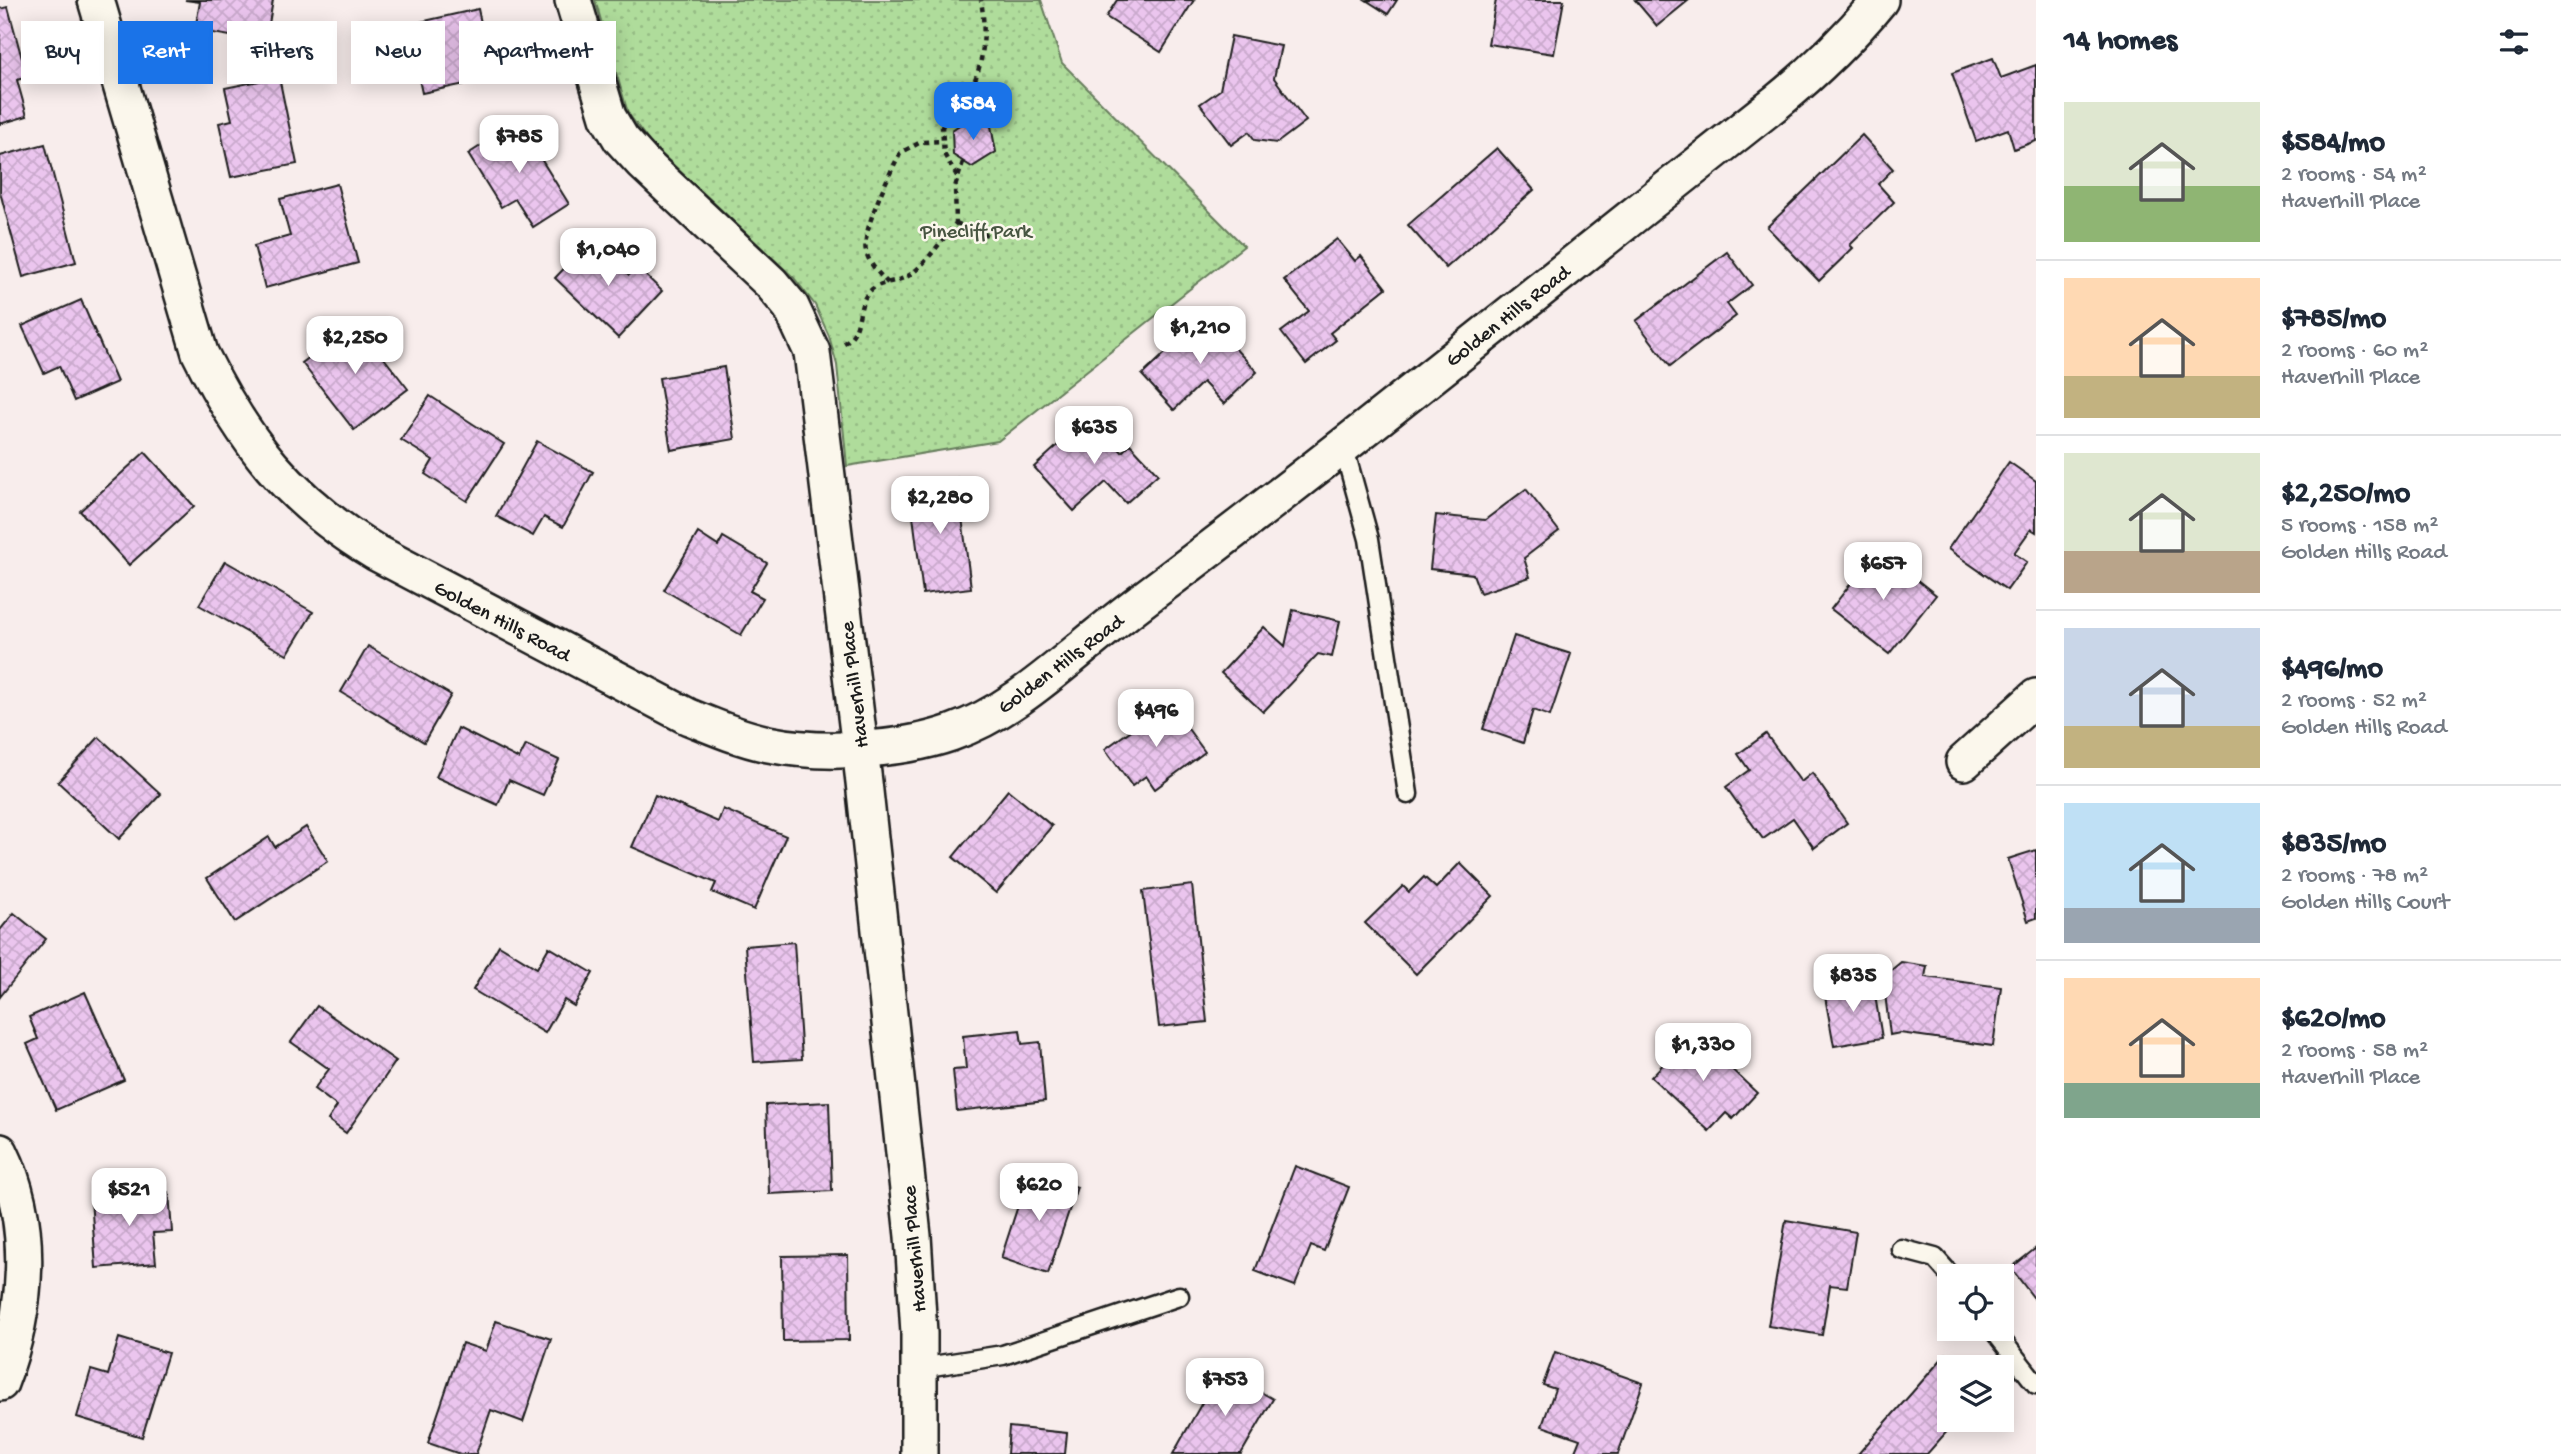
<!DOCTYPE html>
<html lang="en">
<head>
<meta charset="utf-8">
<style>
  body { margin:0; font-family:"Gochi Hand",sans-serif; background:#f6f6f7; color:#1f2937; height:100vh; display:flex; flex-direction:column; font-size:26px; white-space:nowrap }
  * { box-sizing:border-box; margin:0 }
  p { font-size:23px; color:#747a83 }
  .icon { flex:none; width:38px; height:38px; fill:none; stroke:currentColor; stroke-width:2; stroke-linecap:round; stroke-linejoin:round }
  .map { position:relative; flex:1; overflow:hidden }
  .sheet { display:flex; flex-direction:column; background:#fff; width:525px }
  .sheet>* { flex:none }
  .guide { position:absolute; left:21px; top:21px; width:665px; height:63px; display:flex; gap:14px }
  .fabs { position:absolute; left:1937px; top:1264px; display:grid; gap:14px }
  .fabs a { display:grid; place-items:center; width:77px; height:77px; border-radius:0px; background:#fff; box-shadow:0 4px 18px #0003; font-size:35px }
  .price { position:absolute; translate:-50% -60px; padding:0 16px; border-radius:14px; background:#fff; color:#222; font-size:23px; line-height:46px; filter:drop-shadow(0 2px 4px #0008) }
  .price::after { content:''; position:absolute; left:50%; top:42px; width:21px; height:16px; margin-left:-10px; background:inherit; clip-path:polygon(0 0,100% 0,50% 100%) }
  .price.on { background:#1a73e8; color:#fff }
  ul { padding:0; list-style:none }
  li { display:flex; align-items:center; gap:21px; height:175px; padding:0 28px }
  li+li { border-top:2px solid #e0e1e3 }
  li span { display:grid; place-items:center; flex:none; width:196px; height:140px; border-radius:0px; color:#555 }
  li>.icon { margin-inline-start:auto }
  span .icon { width:84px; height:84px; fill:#fffc; stroke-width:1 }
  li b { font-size:30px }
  h2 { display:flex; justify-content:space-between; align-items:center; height:84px; padding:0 28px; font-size:30px }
  .tag { padding:0 24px; border-radius:0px; background:#fff; box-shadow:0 4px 18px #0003; font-size:24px; line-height:63px }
  .tag.on { background:#1a73e8; color:#fff }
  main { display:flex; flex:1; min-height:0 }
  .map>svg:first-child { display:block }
</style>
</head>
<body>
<main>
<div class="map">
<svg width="2036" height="1454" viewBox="0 0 2036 1454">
  <defs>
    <pattern id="park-dots" width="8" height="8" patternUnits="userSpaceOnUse" patternTransform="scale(1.75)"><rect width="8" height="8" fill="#afdc9b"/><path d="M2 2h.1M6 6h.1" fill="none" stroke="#96bc85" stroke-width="1.8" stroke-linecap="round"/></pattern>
    <pattern id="building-cross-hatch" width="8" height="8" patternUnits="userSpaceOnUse" patternTransform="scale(1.75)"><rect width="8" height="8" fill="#ebc5ee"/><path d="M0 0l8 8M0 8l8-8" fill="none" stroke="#c9a9cc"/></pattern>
  </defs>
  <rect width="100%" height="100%" fill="#f8edec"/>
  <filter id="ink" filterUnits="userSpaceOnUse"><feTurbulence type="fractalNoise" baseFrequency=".0143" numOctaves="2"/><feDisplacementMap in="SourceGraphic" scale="14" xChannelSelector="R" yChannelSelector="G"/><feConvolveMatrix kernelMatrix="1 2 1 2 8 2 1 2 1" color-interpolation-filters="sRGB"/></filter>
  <g filter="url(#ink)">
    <polygon fill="url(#park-dots)" stroke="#667c5c" stroke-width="2" points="595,0 1041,0 1062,63 1244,246 998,441 847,466 837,365 829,336 815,305 794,278 650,143 628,113"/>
    <g fill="url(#building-cross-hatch)" stroke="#1c1c1c" stroke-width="2">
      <polygon points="185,0 273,0 266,42 195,30 200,2"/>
      <polygon points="1117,0 1194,0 1161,52 1106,17"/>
      <polygon points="1366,0 1397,0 1388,14"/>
      <polygon points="1496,0 1564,0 1554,54 1488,44"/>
      <polygon points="1635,0 1689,0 1657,26"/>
      <polygon points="8,7 27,77 17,80 27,116 0,124 0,9"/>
      <polygon points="478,9 484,37 499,34 508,75 422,93 407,25"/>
      <polygon points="1231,36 1281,46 1274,78 1306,121 1277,143 1255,140 1249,132 1231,145 1200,104 1220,90"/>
      <polygon points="1993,58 2001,78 2036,65 2036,141 2014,149 2008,129 1976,141 1952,73"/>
      <polygon points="279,77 297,164 231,177 219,123 232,120 225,88"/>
      <polygon points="970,118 991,126 996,152 972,167 953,155 952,130"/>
      <polygon points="518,122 569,204 533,227 515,199 501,207 468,154"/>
      <polygon points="1862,135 1893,169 1878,184 1894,202 1850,245 1853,248 1819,281 1767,227"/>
      <polygon points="45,144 76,262 23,277 0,192 0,156"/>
      <polygon points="1497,148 1534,190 1446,268 1408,225"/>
      <polygon points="337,184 358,263 265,288 254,246 290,236 280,199"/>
      <polygon points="592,239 629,275 637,267 662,291 618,338 555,278"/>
      <polygon points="1337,239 1355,261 1361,256 1386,288 1330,333 1336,340 1306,364 1281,332 1309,311 1284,280"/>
      <polygon points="1727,252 1752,285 1727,304 1736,316 1670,366 1636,321"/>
      <polygon points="81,300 117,382 74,401 59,366 44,373 22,326"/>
      <polygon points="1205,316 1257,372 1224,404 1203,382 1174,410 1142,375"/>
      <polygon points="356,322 408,389 354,430 302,363"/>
      <polygon points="724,367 735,439 671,450 659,378"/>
      <polygon points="430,396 504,444 467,501 425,474 433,460 401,440"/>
      <polygon points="1090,416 1122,452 1130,444 1158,474 1126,503 1106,482 1074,511 1034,467"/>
      <polygon points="537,441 593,472 563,527 544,517 533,536 496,516"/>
      <polygon points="145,452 194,506 129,565 80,511"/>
      <polygon points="2009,462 2036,481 2036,532 2031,529 2014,553 2027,562 2007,590 1948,549"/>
      <polygon points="957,478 971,588 923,594 909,485"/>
      <polygon points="1526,489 1559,531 1524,558 1530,577 1480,593 1473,574 1430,569 1436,515 1485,520"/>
      <polygon points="698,533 718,546 723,537 767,563 750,591 763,598 741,635 664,590"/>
      <polygon points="1878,549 1936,595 1889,654 1831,609"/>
      <polygon points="225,561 313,612 287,655 199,605"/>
      <polygon points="1293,610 1340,621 1332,657 1318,654 1263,712 1221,673 1264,627 1285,646"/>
      <polygon points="1514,636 1571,654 1550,716 1533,710 1523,743 1483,729"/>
      <polygon points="368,646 451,695 424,742 341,692"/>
      <polygon points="1169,703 1205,752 1155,789 1146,776 1132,786 1105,749"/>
      <polygon points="458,728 519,759 526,745 559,760 543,795 509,780 498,805 436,777"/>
      <polygon points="1766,734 1801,782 1812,773 1847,823 1814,848 1793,818 1763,839 1726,787 1749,770 1738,754"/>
      <polygon points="99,737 161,794 119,839 58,782"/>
      <polygon points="1008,790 1052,826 996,893 953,857"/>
      <polygon points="655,795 718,822 723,809 786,836 754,910 712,892 716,883 632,847"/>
      <polygon points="306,827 328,861 235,922 207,878 269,837 275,847"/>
      <polygon points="2036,850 2036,918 2028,921 2008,859"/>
      <polygon points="1460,863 1493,896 1416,974 1365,923 1403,886 1409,892 1424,877 1436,888"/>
      <polygon points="1192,885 1207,1022 1159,1027 1143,891"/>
      <polygon points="14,913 46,939 0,997 0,930"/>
      <polygon points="794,942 802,1059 754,1062 745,946"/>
      <polygon points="499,945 537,968 549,947 593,973 574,1006 564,1000 545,1033 473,990"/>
      <polygon points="1901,962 1927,966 1925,977 2001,987 1993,1046 1900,1033 1890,1035 1883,977"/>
      <polygon points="1873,983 1882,1038 1834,1046 1824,991"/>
      <polygon points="85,992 124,1080 56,1110 27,1044 38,1039 29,1017"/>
      <polygon points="317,1006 396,1061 346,1133 328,1120 337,1106 314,1089 329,1069 291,1042"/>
      <polygon points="1020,1030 1022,1044 1040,1042 1045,1101 957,1111 953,1070 966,1069 963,1036"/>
      <polygon points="1693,1033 1757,1093 1733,1119 1726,1113 1709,1131 1651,1077"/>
      <polygon points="829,1102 832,1191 769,1194 766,1105"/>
      <polygon points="1295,1166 1349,1187 1324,1251 1311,1246 1295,1286 1255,1271"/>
      <polygon points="1029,1172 1077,1187 1048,1274 1001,1258"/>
      <polygon points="169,1192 172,1232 153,1233 156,1263 96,1268 91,1199"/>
      <polygon points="1786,1220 1856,1232 1847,1287 1830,1285 1822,1335 1768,1326"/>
      <polygon points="2036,1248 2036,1301 2011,1268"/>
      <polygon points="848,1255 849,1340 783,1341 782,1256"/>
      <polygon points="496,1321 551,1339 523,1422 491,1410 476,1454 460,1454 428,1443 462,1343 486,1351"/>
      <polygon points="119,1338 168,1353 142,1437 77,1417 91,1370 108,1375"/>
      <polygon points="1555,1352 1643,1383 1618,1454 1574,1454 1580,1439 1542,1426 1555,1389 1543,1385"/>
      <polygon points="1946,1354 1961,1367 1950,1367 1950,1419 1958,1419 1927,1454 1858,1454"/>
      <polygon points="1221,1369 1273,1399 1241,1454 1173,1454"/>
      <polygon points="1009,1427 1067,1433 1065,1454 1007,1454"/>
    </g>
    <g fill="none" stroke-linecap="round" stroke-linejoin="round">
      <defs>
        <g id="lane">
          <polyline points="1343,445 1369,539 1408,794"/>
          <polyline points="1901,1249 1935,1258 1951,1276"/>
          <polyline points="1992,1328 2036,1384"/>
          <polyline points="920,1368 1003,1355 1179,1296"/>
        </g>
        <g id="street">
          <path d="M96,0L200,353C244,442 289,500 375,552L687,716C714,727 740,738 768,744C822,755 899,751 951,733C1006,714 1049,675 1093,639C1115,621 1138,603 1161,586C1370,429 1572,263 1778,101C1816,70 1849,38 1880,0"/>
          <polyline points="573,0 608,117 621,139 643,163 771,283 791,307 812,352 864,782 913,1236 919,1333 919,1454"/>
          <polyline points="1964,762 2036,697"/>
          <path d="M0,1152C35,1223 28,1311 0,1383"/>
        </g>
      </defs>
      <use href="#lane" stroke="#1c1c1c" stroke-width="23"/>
      <use href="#street" stroke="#1c1c1c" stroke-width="40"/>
      <g stroke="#1c1c1c" stroke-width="4.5" stroke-dasharray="5 5" stroke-linecap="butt">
        <polyline points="950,114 961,124"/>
        <path d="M957,176L944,154L942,127C950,114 962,104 969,92C985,64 986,31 981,0"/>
        <polyline points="956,223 987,235"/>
        <path d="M888,283C879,274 869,264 866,251C861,231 890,173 900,153L921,142L943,141"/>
        <path d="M844,343C864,331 855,307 869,292C879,281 896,283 908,276C924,267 943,238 956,223L955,187L963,162"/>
      </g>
      <use href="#lane" stroke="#fbf7ec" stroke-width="18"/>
      <use href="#street" stroke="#fbf7ec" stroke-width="35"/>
    </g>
  </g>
  <g text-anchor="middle" stroke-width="5" stroke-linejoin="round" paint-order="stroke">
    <g font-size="21" fill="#485642" stroke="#fbf7ec">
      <text x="976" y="237">Pinecliff Park</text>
    </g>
    <g font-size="21" fill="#1c1c1c" stroke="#fbf7ec">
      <text transform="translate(1507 315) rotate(-38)" y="7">Golden Hills Road</text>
      <text transform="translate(503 620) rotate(28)" y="7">Golden Hills Road</text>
      <text transform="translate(1060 663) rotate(-37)" y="7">Golden Hills Road</text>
      <text transform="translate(853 685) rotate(-97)" y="7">Haverhill Place</text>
      <text transform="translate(913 1249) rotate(-95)" y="7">Haverhill Place</text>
    </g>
  </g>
</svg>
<div class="fabs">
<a><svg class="icon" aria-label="locate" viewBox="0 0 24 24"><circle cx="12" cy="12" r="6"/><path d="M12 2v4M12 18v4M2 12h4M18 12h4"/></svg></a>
<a><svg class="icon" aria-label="layers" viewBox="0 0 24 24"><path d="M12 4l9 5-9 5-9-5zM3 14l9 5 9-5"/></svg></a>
</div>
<b class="price on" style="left:973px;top:142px">$584</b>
<b class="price" style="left:519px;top:175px">$785</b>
<b class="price" style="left:608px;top:288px">$1,040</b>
<b class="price" style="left:1200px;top:366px">$1,210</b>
<b class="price" style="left:355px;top:376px">$2,250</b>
<b class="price" style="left:1094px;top:466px">$635</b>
<b class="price" style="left:940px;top:536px">$2,280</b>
<b class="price" style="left:1883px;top:602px">$657</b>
<b class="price" style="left:1156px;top:749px">$496</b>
<b class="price" style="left:1853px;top:1014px">$835</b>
<b class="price" style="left:1703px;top:1083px">$1,330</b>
<b class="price" style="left:1039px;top:1223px">$620</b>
<b class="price" style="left:129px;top:1228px">$521</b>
<b class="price" style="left:1225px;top:1418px">$753</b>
<div class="guide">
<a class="tag">Buy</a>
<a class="tag on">Rent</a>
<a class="tag">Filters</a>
<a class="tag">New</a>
<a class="tag">Apartment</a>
</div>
</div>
<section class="sheet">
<h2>14 homes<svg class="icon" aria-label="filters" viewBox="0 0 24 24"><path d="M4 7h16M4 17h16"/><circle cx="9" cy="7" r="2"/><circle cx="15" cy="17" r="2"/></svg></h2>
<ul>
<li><span style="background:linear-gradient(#dfe7d0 60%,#8fb573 0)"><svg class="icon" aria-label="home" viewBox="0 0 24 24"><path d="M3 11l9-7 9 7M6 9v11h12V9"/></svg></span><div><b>$584/mo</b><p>2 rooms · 54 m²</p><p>Haverhill Place</p></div></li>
<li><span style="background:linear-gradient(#ffd9b3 70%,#c2b280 0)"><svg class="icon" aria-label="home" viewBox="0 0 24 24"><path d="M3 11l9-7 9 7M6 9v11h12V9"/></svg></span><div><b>$785/mo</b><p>2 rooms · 60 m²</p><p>Haverhill Place</p></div></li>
<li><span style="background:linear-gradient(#dfe7d0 70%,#b9a48a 0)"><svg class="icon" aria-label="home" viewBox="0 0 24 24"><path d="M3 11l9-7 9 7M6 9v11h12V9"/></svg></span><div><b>$2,250/mo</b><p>5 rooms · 158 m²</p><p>Golden Hills Road</p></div></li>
<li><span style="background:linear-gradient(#c9d6e8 70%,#c2b280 0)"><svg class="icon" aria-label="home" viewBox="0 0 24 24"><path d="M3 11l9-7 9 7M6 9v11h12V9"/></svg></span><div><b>$496/mo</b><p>2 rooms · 52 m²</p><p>Golden Hills Road</p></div></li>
<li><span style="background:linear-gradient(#bfe0f5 75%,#9aa5b1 0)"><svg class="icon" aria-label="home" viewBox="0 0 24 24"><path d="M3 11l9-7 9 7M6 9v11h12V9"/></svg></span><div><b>$835/mo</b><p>2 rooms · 78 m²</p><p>Golden Hills Court</p></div></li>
<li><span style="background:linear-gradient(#ffd9b3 75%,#7fa58c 0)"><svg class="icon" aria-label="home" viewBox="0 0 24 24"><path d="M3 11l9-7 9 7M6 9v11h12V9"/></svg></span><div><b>$620/mo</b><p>2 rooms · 58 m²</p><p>Haverhill Place</p></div></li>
</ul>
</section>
</main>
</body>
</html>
